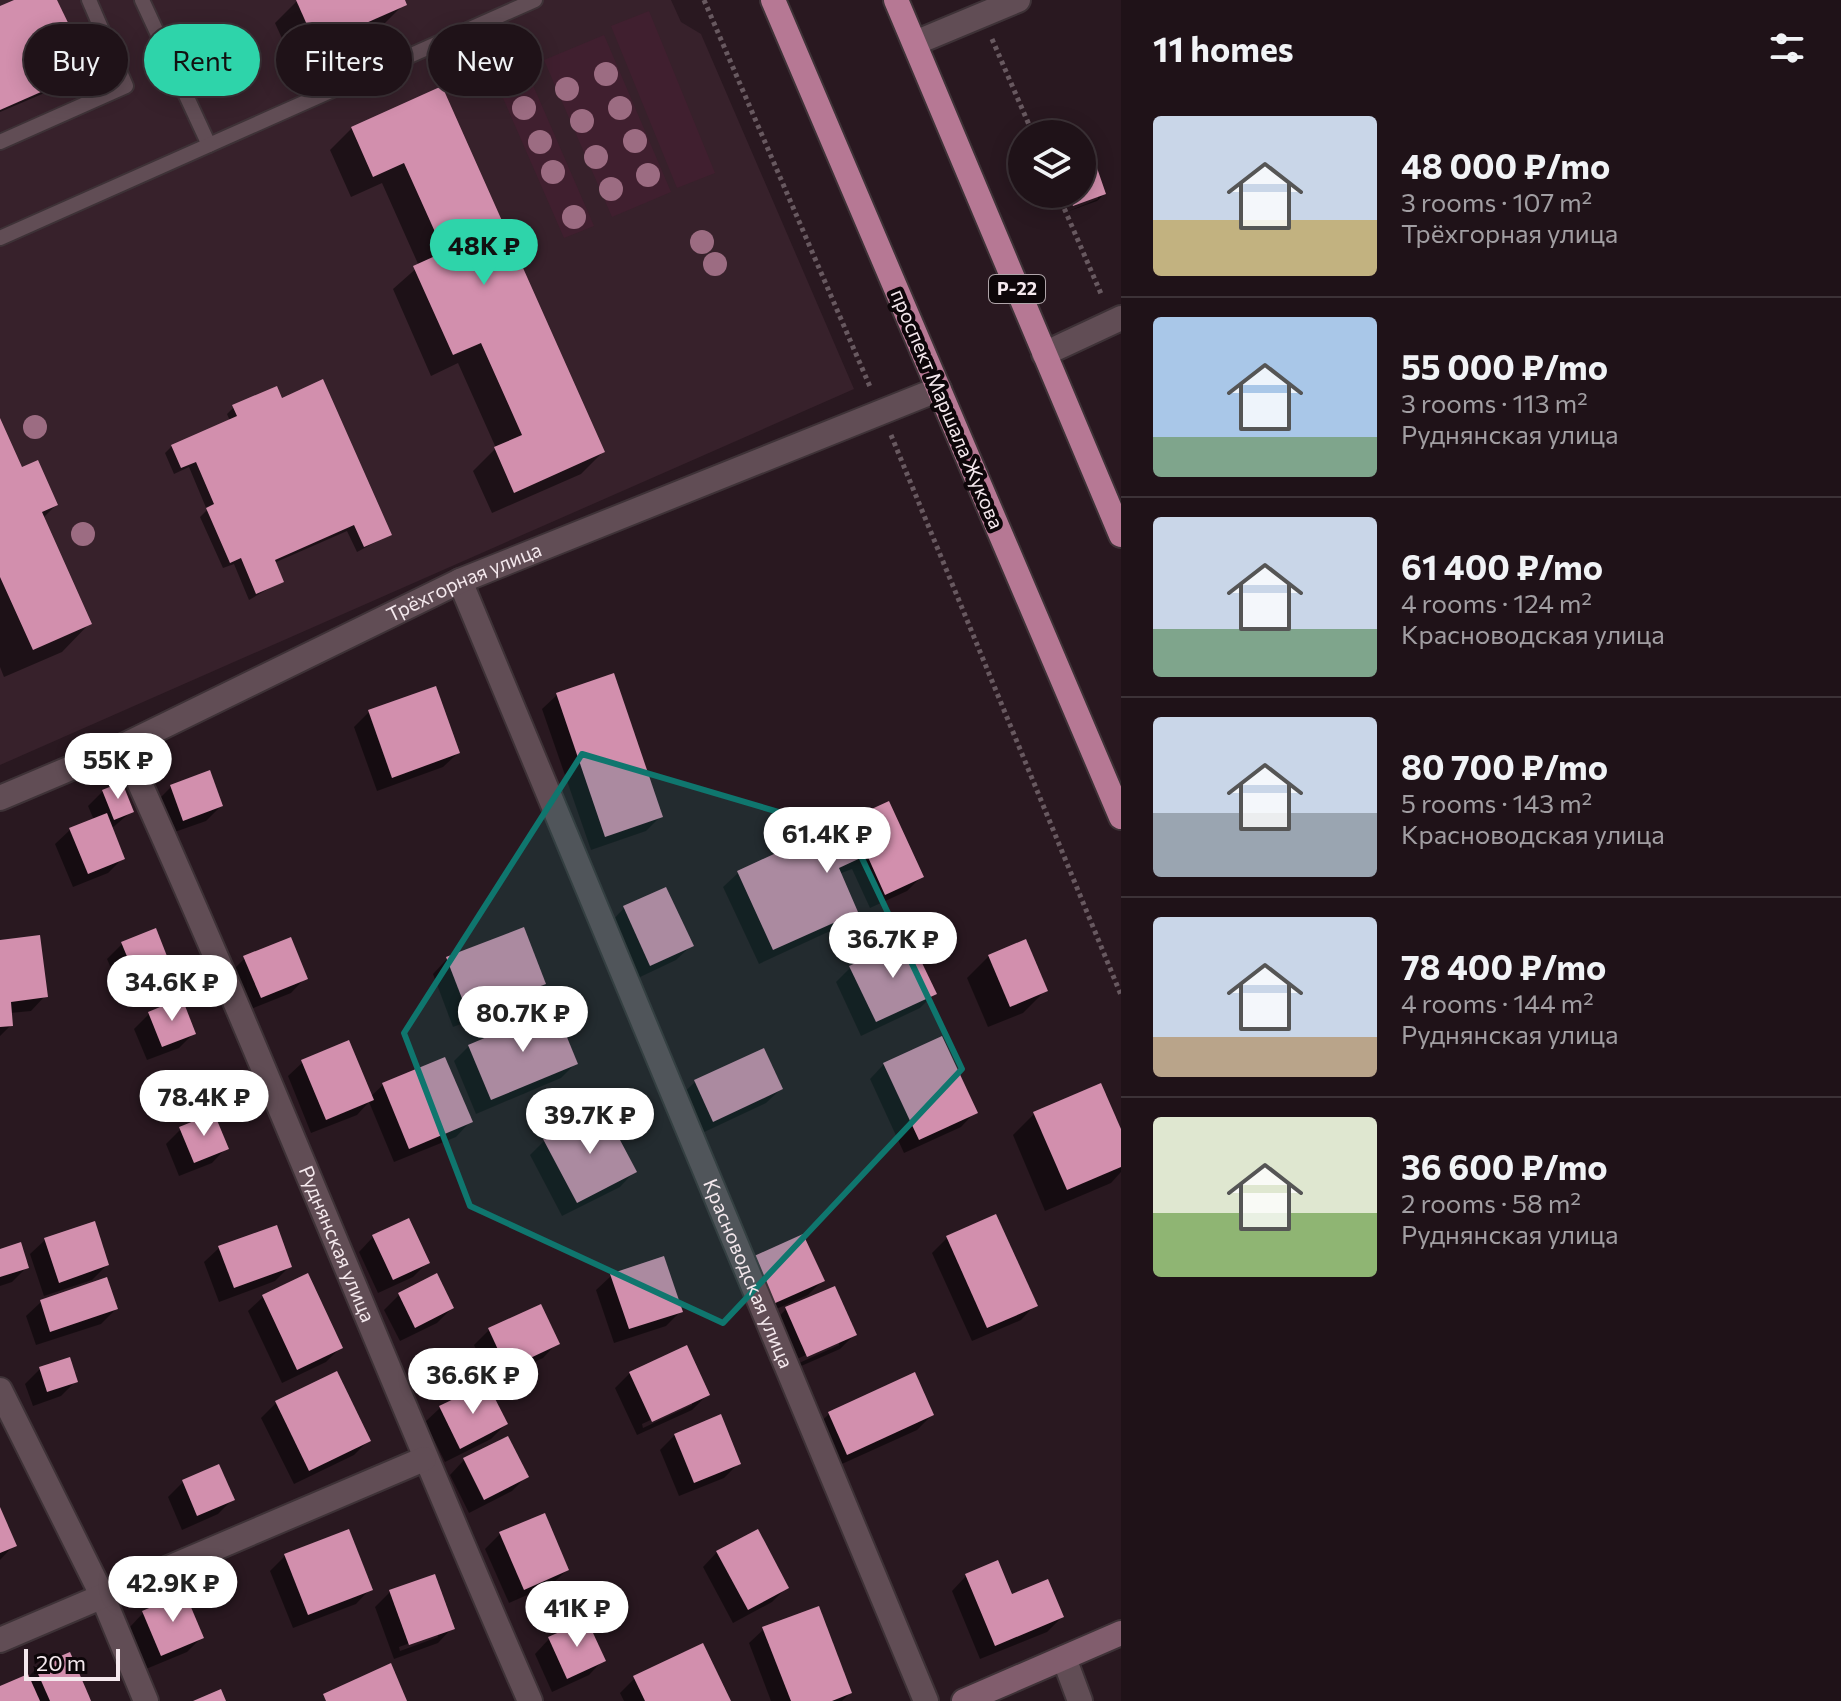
<!DOCTYPE html>
<html lang="en">
<head>
<meta charset="utf-8">
<style>
  body { margin:0; font-family:Commissioner,sans-serif; background:#271b21; color:#f1f3f6; height:100vh; display:flex; flex-direction:column; font-size:30px; white-space:nowrap }
  * { box-sizing:border-box; margin:0 }
  p { font-size:26px; color:#a19ea2 }
  .icon { flex:none; width:44px; height:44px; fill:none; stroke:currentColor; stroke-width:2; stroke-linecap:round; stroke-linejoin:round }
  .map { position:relative; flex:1; overflow:hidden }
  .details { display:flex; flex-direction:column; background:#1f1218; width:720px }
  .details>* { flex:none }
  .hud { position:absolute; left:24px; top:24px; width:760px; height:72px; display:flex; gap:16px }
  .tools { position:absolute; left:1008px; top:120px; display:grid; gap:16px }
  .tools a { display:grid; place-items:center; width:88px; height:88px; border-radius:50%; background:#1f1218; box-shadow:0 4px 20px #0003,0 0 0 2px #3c3237; font-size:40px }
  .scale { position:absolute; left:24px; bottom:20px; width:96px; box-sizing:border-box; padding-left:8px; border:4px solid #f4e8ed; border-top:0; font-size:22px; line-height:28px; white-space:nowrap; color:#f4e8ed; -webkit-text-stroke:6px #0d0609; paint-order:stroke }
  .price { position:absolute; translate:-50% -68px; padding:0 18px; border-radius:28px; background:#fff; color:#222; font-size:26px; line-height:52px; filter:drop-shadow(0 2px 4px #0008) }
  .price::after { content:''; position:absolute; left:50%; top:48px; width:24px; height:18px; margin-left:-12px; background:inherit; clip-path:polygon(0 0,100% 0,50% 100%) }
  .price.current { background:#2ed4aa; color:#111 }
  ul { padding:0; list-style:none }
  li { display:flex; align-items:center; gap:24px; height:200px; padding:0 32px }
  li+li { border-top:2px solid #3c3237 }
  li span { display:grid; place-items:center; flex:none; width:224px; height:160px; border-radius:8px; color:#555 }
  li>.icon { margin-inline-start:auto }
  span .icon { width:96px; height:96px; fill:#fffc; stroke-width:1 }
  li b { font-size:34px }
  h2 { display:flex; justify-content:space-between; align-items:center; height:96px; padding:0 32px; font-size:34px }
  .pill { padding:0 28px; border-radius:36px; background:#1f1218; box-shadow:0 4px 20px #0003,0 0 0 2px #3c3237; font-size:28px; line-height:72px }
  .pill.current { background:#2ed4aa; color:#111 }
  main { display:flex; flex:1; min-height:0 }
  .map>svg:first-child { display:block }
</style>
</head>
<body>
<main>
<div class="map">
<svg width="1121" height="1701" viewBox="0 0 1121 1701">
  <rect width="100%" height="100%" fill="#291820"/>
  <polygon fill="#37212b" points="0,0 671,0 681,22 701,34 854,389 0,765"/>
  <g fill="#401f2f">
    <polygon points="649,11 715,173 677,188 611,26"/>
    <polygon points="604,35 671,192 612,217 544,60"/>
    <polygon points="526,69 594,226 564,238 496,82"/>
  </g>
  <g fill="#0007" fill-rule="evenodd">
    <polygon points="19,0 55,0 89,70 82,77 0,112 0,8"/>
    <polygon points="402,0 404,4 382,26 294,65 275,23 298,0"/>
    <polygon points="441,89 603,452 581,474 492,513 473,471 496,448 458,363 431,376 393,289 419,266 382,183 351,197 330,150 352,128"/>
    <polygon points="1082,172 1104,194 1097,201 1066,212 1098,199 1098,195 1064,207 1060,194 1082,194"/>
    <polygon points="234,407 389,535 357,552 347,531 274,563 282,581 249,600 234,564 223,568 200,517 207,510 189,467 174,474 165,453 172,446 230,421 227,414"/>
    <polygon points="0,422 21,469 56,505 43,518 90,623 62,652 4,677 0,667"/>
    <polygon points="435,688 458,753 443,767 377,791 354,727 369,712"/>
    <polygon points="557,695 661,816 646,831 591,850 542,709"/>
    <polygon points="171,787 221,806 206,821 169,834 157,801"/>
    <polygon points="103,791 132,811 111,829 123,858 108,873 73,887 55,844 70,830 94,820 88,806"/>
    <polygon points="888,804 922,876 907,891 870,908 852,869 839,874 856,911 841,926 759,964 723,887 738,873"/>
    <polygon points="624,908 691,946 676,960 636,979 610,923"/>
    <polygon points="0,943 45,996 31,1011 10,1013 11,1025 0,1036"/>
    <polygon points="122,944 170,968 155,983 123,996 107,959"/>
    <polygon points="989,956 1045,991 1023,1013 988,1027 967,978"/>
    <polygon points="245,958 305,978 291,993 246,1011 230,973"/>
    <polygon points="447,959 544,983 529,998 453,1027 433,974"/>
    <polygon points="850,968 934,994 920,1008 861,1036 836,982"/>
    <polygon points="149,1014 194,1033 179,1048 147,1060 134,1029"/>
    <polygon points="469,1046 576,1063 561,1078 476,1114 454,1061"/>
    <polygon points="763,1050 781,1089 766,1103 698,1135 680,1096 695,1082"/>
    <polygon points="303,1062 370,1097 383,1085 470,1122 456,1137 394,1162 369,1102 357,1115 311,1133 288,1076"/>
    <polygon points="884,1064 975,1112 961,1127 904,1153 870,1079"/>
    <polygon points="1035,1113 1121,1134 1121,1172 1111,1183 1045,1211 1013,1135"/>
    <polygon points="181,1129 226,1148 212,1163 179,1176 166,1144"/>
    <polygon points="545,1140 634,1172 620,1187 562,1216 530,1155"/>
    <polygon points="373,1237 428,1262 413,1277 378,1293 359,1252"/>
    <polygon points="947,1238 1035,1305 1021,1320 972,1341 932,1253"/>
    <polygon points="45,1240 107,1265 92,1280 44,1296 30,1254"/>
    <polygon points="219,1248 290,1266 275,1281 219,1302 204,1262"/>
    <polygon points="0,1251 27,1267 12,1282 0,1286"/>
    <polygon points="739,1273 822,1281 808,1295 758,1317"/>
    <polygon points="436,1276 452,1308 437,1323 400,1341 384,1310 399,1295"/>
    <polygon points="611,1276 681,1311 666,1326 614,1343 596,1290"/>
    <polygon points="263,1297 340,1348 326,1362 282,1383 248,1311"/>
    <polygon points="41,1302 116,1309 101,1324 36,1345 26,1316"/>
    <polygon points="540,1306 557,1343 543,1358 492,1382 474,1345 489,1330"/>
    <path d="M786,1309L854,1335L840,1349L792,1370L772,1324ZM839,1340V1345L799,1363L797,1359Z"/>
    <polygon points="40,1369 76,1381 61,1396 33,1406 25,1384"/>
    <polygon points="336,1373 369,1440 354,1455 294,1484 261,1418 276,1403"/>
    <path d="M630,1373L707,1395L692,1410L637,1435L615,1388ZM692,1401V1405L643,1428L642,1424Z"/>
    <polygon points="486,1385 506,1424 491,1439 445,1462 425,1422 440,1408"/>
    <polygon points="829,1414 932,1415 917,1430 833,1468 814,1428"/>
    <polygon points="675,1435 738,1464 724,1478 679,1496 660,1450"/>
    <polygon points="464,1460 526,1477 512,1491 469,1513 450,1475"/>
    <polygon points="218,1467 232,1500 218,1514 182,1530 168,1497 183,1482"/>
    <polygon points="0,1512 14,1545 0,1560"/>
    <polygon points="544,1515 567,1570 552,1584 509,1603 485,1549 500,1534"/>
    <polygon points="717,1552 787,1587 772,1602 733,1623 703,1567"/>
    <polygon points="285,1556 370,1589 356,1604 293,1628 270,1571"/>
    <polygon points="966,1576 1011,1597 1062,1617 1047,1632 980,1659 952,1591"/>
    <path d="M390,1592L452,1628L438,1643L394,1659L375,1607ZM438,1633V1637L400,1651L399,1647Z"/>
    <polygon points="143,1613 202,1637 187,1652 146,1669 129,1628"/>
    <polygon points="764,1629 850,1693 842,1701 771,1701 749,1643"/>
    <polygon points="549,1639 603,1660 589,1675 552,1692 535,1654"/>
    <polygon points="36,1669 89,1701 0,1701 0,1688 28,1677"/>
    <polygon points="635,1678 729,1701 624,1701 620,1693"/>
  </g>
  <g fill="#d28fad">
    <polygon points="14,0 57,0 91,70 0,110 0,6"/>
    <polygon points="296,0 405,0 407,5 316,45"/>
    <polygon points="442,86 605,452 514,493 494,447 522,435 481,343 453,355 413,266 444,252 404,163 373,177 351,127"/>
    <polygon points="1096,165 1106,194 1073,206 1068,194 1082,194 1082,170"/>
    <polygon points="323,379 392,535 364,547 354,525 275,560 284,582 256,594 241,558 230,563 206,508 214,504 196,462 181,468 171,445 237,416 232,405 277,386 282,398"/>
    <polygon points="0,418 22,467 38,460 58,505 42,512 92,624 33,650 0,577"/>
    <polygon points="614,673 663,817 605,837 556,693"/>
    <polygon points="436,686 460,753 392,778 368,710"/>
    <polygon points="210,770 223,806 183,821 170,785"/>
    <polygon points="122,782 134,812 114,820 102,790"/>
    <polygon points="889,801 924,877 885,895 867,855 839,868 858,912 773,950 737,871"/>
    <polygon points="107,813 125,859 88,874 69,828"/>
    <polygon points="666,887 694,946 650,966 623,906"/>
    <polygon points="524,927 546,984 468,1014 446,957"/>
    <polygon points="156,928 172,969 138,983 121,942"/>
    <polygon points="40,935 48,997 11,1002 13,1026 0,1027 0,940"/>
    <polygon points="291,937 308,979 261,998 243,956"/>
    <polygon points="910,938 937,994 876,1022 849,966"/>
    <polygon points="1026,939 1048,991 1010,1007 988,955"/>
    <polygon points="182,998 196,1034 162,1047 148,1012"/>
    <polygon points="555,1008 578,1064 491,1100 468,1045"/>
    <polygon points="942,1036 978,1113 919,1140 883,1063"/>
    <polygon points="349,1040 374,1100 326,1120 301,1060"/>
    <polygon points="764,1048 783,1089 713,1122 694,1080"/>
    <polygon points="445,1057 473,1122 409,1149 382,1083"/>
    <polygon points="1101,1083 1121,1129 1121,1167 1067,1190 1033,1112"/>
    <polygon points="603,1108 637,1172 577,1203 543,1139"/>
    <polygon points="214,1113 229,1149 194,1163 179,1127"/>
    <polygon points="996,1214 1038,1306 987,1328 946,1236"/>
    <polygon points="409,1218 430,1263 393,1280 372,1235"/>
    <polygon points="95,1221 109,1265 59,1283 44,1238"/>
    <polygon points="277,1225 292,1267 234,1288 218,1246"/>
    <polygon points="803,1234 825,1281 773,1304 752,1257"/>
    <polygon points="21,1242 29,1268 0,1277 0,1249"/>
    <polygon points="664,1256 683,1312 629,1329 610,1274"/>
    <polygon points="308,1273 343,1348 297,1370 262,1295"/>
    <polygon points="437,1273 454,1308 415,1328 398,1293"/>
    <polygon points="107,1277 118,1309 50,1332 40,1300"/>
    <polygon points="835,1286 857,1335 807,1357 785,1307"/>
    <polygon points="541,1304 560,1344 507,1369 488,1328"/>
    <polygon points="687,1345 710,1395 652,1422 629,1372"/>
    <polygon points="70,1357 78,1382 47,1392 39,1367"/>
    <polygon points="337,1371 371,1441 309,1471 275,1401"/>
    <polygon points="915,1372 934,1415 847,1455 828,1412"/>
    <polygon points="487,1383 508,1424 460,1449 439,1406"/>
    <polygon points="721,1414 741,1464 694,1483 674,1434"/>
    <polygon points="508,1436 529,1477 484,1500 463,1458"/>
    <polygon points="219,1464 235,1500 197,1516 182,1480"/>
    <polygon points="0,1507 17,1546 0,1553"/>
    <polygon points="545,1513 569,1570 524,1590 499,1532"/>
    <polygon points="349,1529 373,1590 308,1615 284,1554"/>
    <polygon points="758,1529 789,1588 748,1610 716,1551"/>
    <polygon points="998,1560 1012,1594 1048,1579 1064,1617 995,1646 965,1574"/>
    <polygon points="435,1574 455,1629 409,1645 389,1590"/>
    <polygon points="185,1593 204,1638 161,1656 142,1611"/>
    <polygon points="819,1606 852,1693 832,1701 791,1701 762,1627"/>
    <polygon points="587,1620 606,1661 567,1679 548,1637"/>
    <polygon points="703,1643 731,1701 645,1701 633,1676"/>
    <polygon points="70,1652 89,1696 91,1701 50,1701 35,1667"/>
    <polygon points="391,1663 407,1701 326,1701 323,1694"/>
    <polygon points="28,1674 40,1701 0,1701 0,1686"/>
    <polygon points="221,1689 226,1701 193,1701"/>
  </g>
  <g fill="none" stroke-linecap="round" stroke-linejoin="round">
    <defs>
      <g id="service">
        <polyline points="142,0 209,145"/>
        <polyline points="0,142 126,86 89,0"/>
        <polyline points="0,238 535,0"/>
      </g>
      <g id="minor">
        <polyline points="915,43 1018,0"/>
        <polyline points="1044,354 1121,318"/>
        <path id="s1" d="M460,581L926,1701"/>
        <path id="s2" d="M123,746C266,1061 391,1384 530,1701"/>
        <path id="s3" d="M0,798L123,746L460,581L939,389"/>
        <polyline points="0,1390 102,1595 146,1701"/>
        <polyline points="0,1640 424,1459"/>
        <polyline points="1064,1658 1080,1701"/>
      </g>
      <polyline id="secondary" points="964,1701 1121,1633"/>
      <g id="trunk">
        <polyline points="773,0 1121,817"/>
        <polyline points="896,0 1121,535"/>
      </g>
    </defs>
    <use href="#service" stroke="#3e3237" stroke-width="18"/>
    <use href="#minor" stroke="#3e3237" stroke-width="28"/>
    <use href="#secondary" stroke="#3e3237" stroke-width="28"/>
    <use href="#trunk" stroke="#3e3237" stroke-width="28"/>
    <g stroke="#685960" stroke-width="5" stroke-dasharray="4 4" stroke-linecap="butt">
      <polyline points="704,0 871,389"/>
      <polyline points="992,39 1033,134"/>
      <polyline points="1058,194 1102,296"/>
      <polyline points="891,435 1121,995"/>
    </g>
    <use href="#service" stroke="#614d55" stroke-width="14"/>
    <use href="#minor" stroke="#614d55" stroke-width="24"/>
    <use href="#secondary" stroke="#815d6d" stroke-width="24"/>
    <use href="#trunk" stroke="#b67894" stroke-width="24"/>
  </g>
  <g fill="#9c6c82">
    <circle cx="606" cy="74" r="12"/>
    <circle cx="567" cy="89" r="12"/>
    <circle cx="524" cy="108" r="12"/>
    <circle cx="620" cy="108" r="12"/>
    <circle cx="582" cy="121" r="12"/>
    <circle cx="635" cy="141" r="12"/>
    <circle cx="540" cy="142" r="12"/>
    <circle cx="596" cy="157" r="12"/>
    <circle cx="553" cy="172" r="12"/>
    <circle cx="648" cy="175" r="12"/>
    <circle cx="611" cy="189" r="12"/>
    <circle cx="574" cy="217" r="12"/>
    <circle cx="702" cy="242" r="12"/>
    <circle cx="715" cy="264" r="12"/>
    <circle cx="35" cy="427" r="12"/>
    <circle cx="83" cy="534" r="12"/>
  </g>
  <path fill="#0f766e" fill-opacity="0.2" stroke="#0f766e" stroke-width="6" stroke-linejoin="round" d="M582,754L850,833L962,1069L723,1323L470,1206L404,1033Z"/>
  <g text-anchor="middle" stroke-width="8" stroke-linejoin="round" paint-order="stroke">
    <rect fill="#0d0609" stroke="#afa4a9" stroke-width="2" x="989" y="275" width="56" height="28" rx="6"/>
    <g font-size="18" font-weight="bold" fill="#f4e8ed">
      <text x="1017" y="295">Р-22</text>
    </g>
    <g font-size="20" fill="#f4e8ed" stroke="#0d0609">
      <text transform="translate(947 409) rotate(67)" y="7">проспект Маршала Жукова</text>
      <text dy="7" stroke="none"><textPath href="#s3" startOffset="512">Трёхгорная улица</textPath></text>
      <text dy="7" stroke="none"><textPath href="#s2" startOffset="542">Руднянская улица</textPath></text>
      <text dy="7" stroke="none"><textPath href="#s1" startOffset="750">Красноводская улица</textPath></text>
    </g>
  </g>
</svg>
<div class="tools">
<a><svg class="icon" aria-label="layers" viewBox="0 0 24 24"><path d="M12 4l9 5-9 5-9-5zM3 14l9 5 9-5"/></svg></a>
</div>
<div class="scale">20 m</div>
<b class="price current" style="left:484px;top:287px">48K ₽</b>
<b class="price" style="left:118px;top:801px">55K ₽</b>
<b class="price" style="left:827px;top:875px">61.4K ₽</b>
<b class="price" style="left:893px;top:980px">36.7K ₽</b>
<b class="price" style="left:172px;top:1023px">34.6K ₽</b>
<b class="price" style="left:523px;top:1054px">80.7K ₽</b>
<b class="price" style="left:204px;top:1138px">78.4K ₽</b>
<b class="price" style="left:590px;top:1156px">39.7K ₽</b>
<b class="price" style="left:473px;top:1416px">36.6K ₽</b>
<b class="price" style="left:173px;top:1624px">42.9K ₽</b>
<b class="price" style="left:577px;top:1649px">41K ₽</b>
<div class="hud">
<a class="pill">Buy</a>
<a class="pill current">Rent</a>
<a class="pill">Filters</a>
<a class="pill">New</a>
</div>
</div>
<section class="details">
<h2>11 homes<svg class="icon" aria-label="filters" viewBox="0 0 24 24"><path d="M4 7h16M4 17h16"/><circle cx="9" cy="7" r="2"/><circle cx="15" cy="17" r="2"/></svg></h2>
<ul>
<li><span style="background:linear-gradient(#c9d6e8 65%,#c2b280 0)"><svg class="icon" aria-label="home" viewBox="0 0 24 24"><path d="M3 11l9-7 9 7M6 9v11h12V9"/></svg></span><div><b>48 000 ₽/mo</b><p>3 rooms · 107 m²</p><p>Трёхгорная улица</p></div></li>
<li><span style="background:linear-gradient(#a9c7e8 75%,#7fa58c 0)"><svg class="icon" aria-label="home" viewBox="0 0 24 24"><path d="M3 11l9-7 9 7M6 9v11h12V9"/></svg></span><div><b>55 000 ₽/mo</b><p>3 rooms · 113 m²</p><p>Руднянская улица</p></div></li>
<li><span style="background:linear-gradient(#c9d6e8 70%,#7fa58c 0)"><svg class="icon" aria-label="home" viewBox="0 0 24 24"><path d="M3 11l9-7 9 7M6 9v11h12V9"/></svg></span><div><b>61 400 ₽/mo</b><p>4 rooms · 124 m²</p><p>Красноводская улица</p></div></li>
<li><span style="background:linear-gradient(#c9d6e8 60%,#9aa5b1 0)"><svg class="icon" aria-label="home" viewBox="0 0 24 24"><path d="M3 11l9-7 9 7M6 9v11h12V9"/></svg></span><div><b>80 700 ₽/mo</b><p>5 rooms · 143 m²</p><p>Красноводская улица</p></div></li>
<li><span style="background:linear-gradient(#c9d6e8 75%,#b9a48a 0)"><svg class="icon" aria-label="home" viewBox="0 0 24 24"><path d="M3 11l9-7 9 7M6 9v11h12V9"/></svg></span><div><b>78 400 ₽/mo</b><p>4 rooms · 144 m²</p><p>Руднянская улица</p></div></li>
<li><span style="background:linear-gradient(#dfe7d0 60%,#8fb573 0)"><svg class="icon" aria-label="home" viewBox="0 0 24 24"><path d="M3 11l9-7 9 7M6 9v11h12V9"/></svg></span><div><b>36 600 ₽/mo</b><p>2 rooms · 58 m²</p><p>Руднянская улица</p></div></li>
</ul>
</section>
</main>
</body>
</html>
